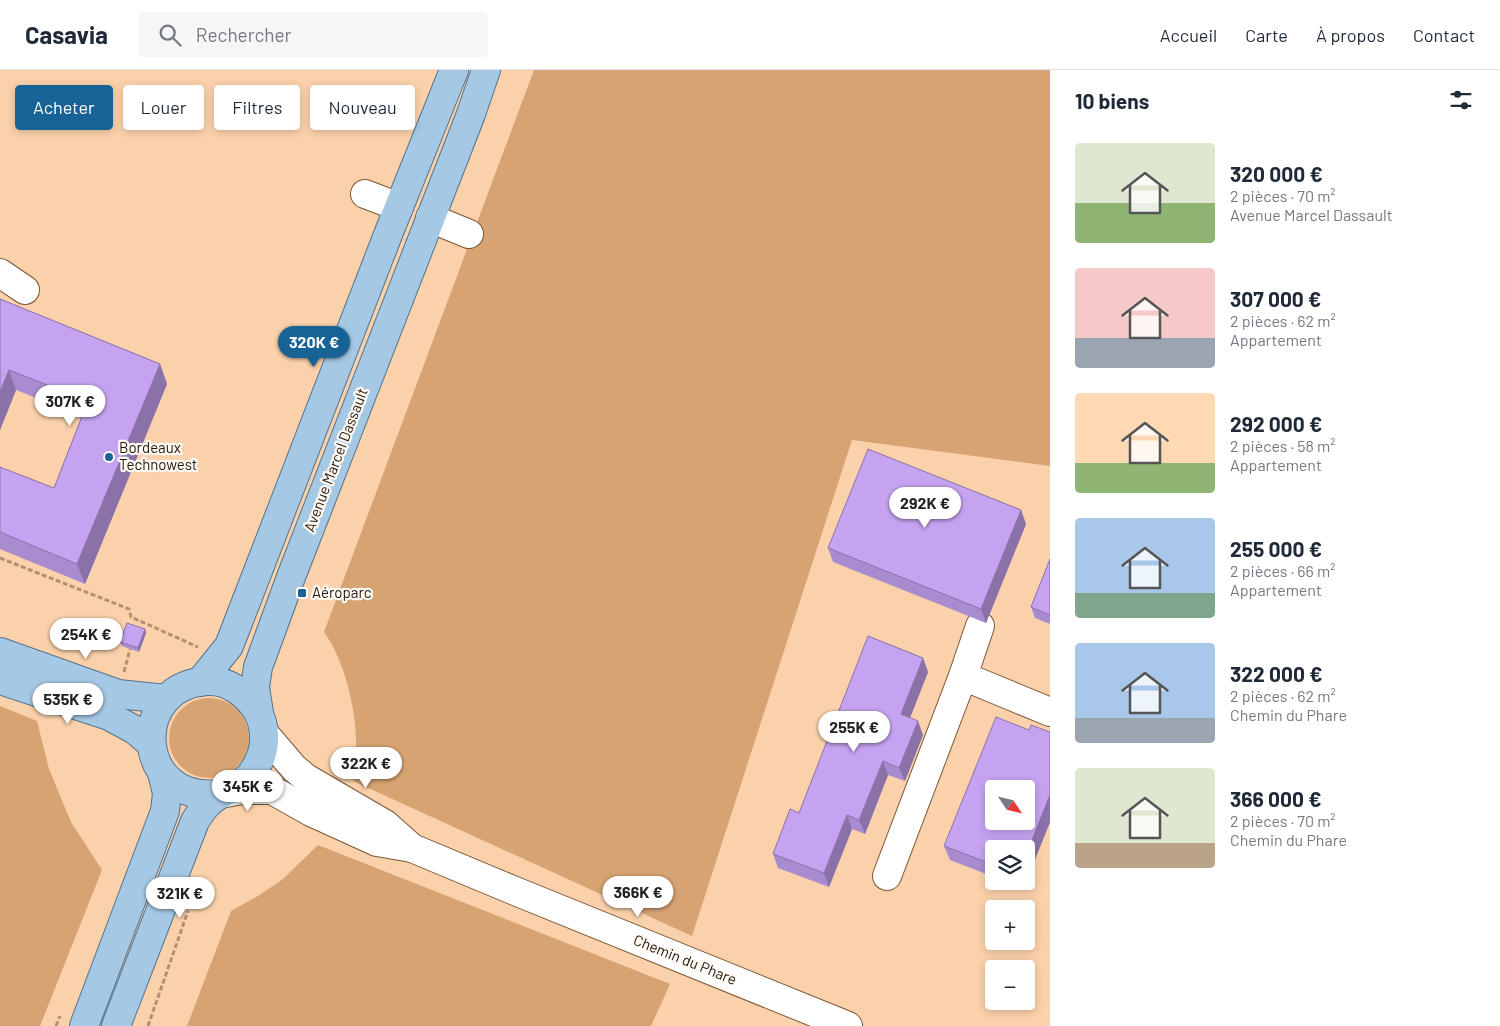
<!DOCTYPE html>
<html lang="fr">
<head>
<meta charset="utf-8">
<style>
  body { margin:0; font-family:Barlow,sans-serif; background:#f6f6f7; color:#1f2937; height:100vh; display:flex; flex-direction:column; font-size:19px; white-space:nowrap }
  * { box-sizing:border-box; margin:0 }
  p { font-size:16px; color:#747a83 }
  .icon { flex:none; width:28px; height:28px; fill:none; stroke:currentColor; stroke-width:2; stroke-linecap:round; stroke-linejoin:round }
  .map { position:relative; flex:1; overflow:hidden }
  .side { display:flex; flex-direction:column; background:#fff; width:450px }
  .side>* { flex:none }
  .hud { position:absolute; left:15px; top:15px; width:475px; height:45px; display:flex; gap:10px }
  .needle { width:32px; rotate:125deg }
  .fabs { position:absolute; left:985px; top:710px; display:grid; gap:10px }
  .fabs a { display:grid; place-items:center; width:50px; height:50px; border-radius:5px; background:#fff; box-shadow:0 2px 8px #0003; font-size:25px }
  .price { position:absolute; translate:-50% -42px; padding:0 11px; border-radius:18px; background:#fff; color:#222; font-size:16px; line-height:32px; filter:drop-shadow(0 1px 2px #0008) }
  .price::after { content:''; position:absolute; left:50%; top:30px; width:15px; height:11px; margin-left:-8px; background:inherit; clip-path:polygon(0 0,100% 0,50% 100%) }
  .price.current { background:#176396; color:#fff }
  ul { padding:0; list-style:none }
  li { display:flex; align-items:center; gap:15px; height:125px; padding:0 25px }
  li span { display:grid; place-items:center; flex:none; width:140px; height:100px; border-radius:5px; color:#555 }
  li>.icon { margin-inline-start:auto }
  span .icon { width:60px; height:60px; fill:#fffc; stroke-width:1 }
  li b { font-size:21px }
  h2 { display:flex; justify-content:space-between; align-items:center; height:60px; padding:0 25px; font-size:21px }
  .chip { padding:0 18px; border-radius:5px; background:#fff; box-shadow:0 2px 8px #0003; font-size:18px; line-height:45px }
  .chip.current { background:#176396; color:#fff }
  header { display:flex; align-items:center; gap:30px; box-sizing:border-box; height:70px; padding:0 25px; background:#fff; border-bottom:1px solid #e0e1e3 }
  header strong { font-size:24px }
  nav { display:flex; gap:28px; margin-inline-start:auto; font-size:18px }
  .search { width:350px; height:45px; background:#f6f6f7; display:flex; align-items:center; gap:12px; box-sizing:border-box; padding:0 18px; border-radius:5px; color:#747a83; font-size:19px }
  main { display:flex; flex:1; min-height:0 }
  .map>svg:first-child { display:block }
</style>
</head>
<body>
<header>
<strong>Casavia</strong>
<div class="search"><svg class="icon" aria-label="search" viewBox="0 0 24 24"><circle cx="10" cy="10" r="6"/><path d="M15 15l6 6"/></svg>Rechercher</div>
<nav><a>Accueil</a><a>Carte</a><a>À propos</a><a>Contact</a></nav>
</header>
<main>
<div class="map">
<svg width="1050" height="956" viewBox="0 0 1050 956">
  <rect width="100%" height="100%" fill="#fbd1ab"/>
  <g fill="#d7a373">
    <path d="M534,0H1050V396L852,370L692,866L353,711C363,668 350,598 324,562Z"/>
    <circle cx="209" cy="668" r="40"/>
    <polygon points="0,636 37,651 49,699 71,752 102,800 40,956 0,956"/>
    <polygon points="318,775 670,914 651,956 187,956 231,841 258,826 283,809"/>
  </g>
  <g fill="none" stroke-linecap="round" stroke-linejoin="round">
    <defs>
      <g id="minor">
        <polyline points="365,124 399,137"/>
        <polyline points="430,148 469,164"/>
        <polyline points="0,203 25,220"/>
        <polyline points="980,556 963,606 1050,642"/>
        <polyline points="264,663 294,698 306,708 385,754 412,778"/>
        <polyline points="220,724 242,720 272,720 311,742 377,772 412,778 515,821 848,956"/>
        <polyline points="887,806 963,606"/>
      </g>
      <g id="major">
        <polyline points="0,582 118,624 166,629"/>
        <polyline points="0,610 109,646 135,660 151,674"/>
        <polyline points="200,612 229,576 389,162 454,0"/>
        <polyline points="259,643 255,617 258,597 291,507 471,44 486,0"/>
        <polyline points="84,956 165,741 167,723 162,703"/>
        <path d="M116,956L195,751C202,740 209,730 221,724C233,716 246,714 254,700C266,683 268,658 256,639C246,624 229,611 210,611C129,612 132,734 220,724"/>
      </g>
    </defs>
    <use href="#minor" stroke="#7a5633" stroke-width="30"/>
    <use href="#major" stroke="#52738c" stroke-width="30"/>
    <g stroke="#b29173" stroke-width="3" stroke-dasharray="5 2.5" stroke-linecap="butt">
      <polyline points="0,488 129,539 131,547 198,577"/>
      <polyline points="124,602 130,579"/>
      <polyline points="56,956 60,946"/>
      <polyline points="148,956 188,841"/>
    </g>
    <use href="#minor" stroke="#fff" stroke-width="28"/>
    <use href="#major" stroke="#a5c8e5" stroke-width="28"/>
  </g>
  <g fill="#a98ccf">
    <polygon points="0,229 160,294 167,314 85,514 0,479 0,397 54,418 82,346 16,320 0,360"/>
    <polygon points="1021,440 1026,454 986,553 833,492 828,478"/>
    <polygon points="1050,489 1050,554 1035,548 1031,537"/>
    <polygon points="145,559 146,563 139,582 122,576 120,572"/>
    <polygon points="923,588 928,602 910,648 923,665 905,711 888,705 865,764 852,759 829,817 778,798 773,784 799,743"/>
    <polygon points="1029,660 1050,662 1050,752 1023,819 1003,811 1026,811 994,779 994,807 950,790 944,776"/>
  </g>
  <g fill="#8a72a9">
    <polygon points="160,294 167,314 85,514 77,494"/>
    <polygon points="9,300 16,320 0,360 0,322"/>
    <polygon points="1021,440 1026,454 986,553 981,539"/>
    <polygon points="145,559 146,563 139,582 138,578"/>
    <polygon points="923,588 928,602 906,658 901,644"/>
    <polygon points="918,651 923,665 905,711 899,698"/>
    <polygon points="883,691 888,705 865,764 859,750"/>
    <polygon points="1050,725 1050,752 1023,819 1020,811 1026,811 1026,785"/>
    <polygon points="847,745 852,759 829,817 824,803"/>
  </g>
  <g fill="#c5a3f1" stroke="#8a72a9" fill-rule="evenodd">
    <polygon points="0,229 160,294 77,494 0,462 0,397 54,418 88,331 9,300 0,322"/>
    <polygon points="868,379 1021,440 981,539 828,478"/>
    <polygon points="1050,489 1050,545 1031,537"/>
    <polygon points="127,553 145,559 138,578 120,572"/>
    <polygon points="868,566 923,588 901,644 918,651 899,698 883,691 859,750 847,745 824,803 773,784 790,739 799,743"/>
    <path d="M996,647L1029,660L1031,655L1050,662V725L1026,785V779H994V795L944,776ZM994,719H1026V751H994Z"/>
  </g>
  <g fill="#176396" stroke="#fefaf6" stroke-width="2">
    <circle cx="109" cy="387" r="5"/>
    <rect x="297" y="518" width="10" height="10" rx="2.5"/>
  </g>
  <g text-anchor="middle" stroke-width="4.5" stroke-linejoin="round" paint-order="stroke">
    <g font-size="15" fill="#261709" stroke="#fefaf6" text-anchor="start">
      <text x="119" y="383">Bordeaux<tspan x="119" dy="17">Technowest</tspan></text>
      <text x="312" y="528">Aéroparc</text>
    </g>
    <g font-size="15" fill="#261709" stroke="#fefaf6">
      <text transform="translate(336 390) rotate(-69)" y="5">Avenue Marcel Dassault</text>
      <text transform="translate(685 890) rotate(22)" y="5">Chemin du Phare</text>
    </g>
  </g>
</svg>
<div class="fabs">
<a><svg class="needle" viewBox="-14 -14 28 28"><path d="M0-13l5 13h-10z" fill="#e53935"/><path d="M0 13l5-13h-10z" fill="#747a83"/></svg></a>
<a><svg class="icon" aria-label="layers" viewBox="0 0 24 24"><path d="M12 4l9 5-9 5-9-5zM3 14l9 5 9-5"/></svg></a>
<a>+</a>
<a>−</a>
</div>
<b class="price current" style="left:314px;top:298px">320K €</b>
<b class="price" style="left:70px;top:357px">307K €</b>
<b class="price" style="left:925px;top:459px">292K €</b>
<b class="price" style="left:86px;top:590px">254K €</b>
<b class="price" style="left:68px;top:655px">535K €</b>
<b class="price" style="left:854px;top:683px">255K €</b>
<b class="price" style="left:366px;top:719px">322K €</b>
<b class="price" style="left:248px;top:742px">345K €</b>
<b class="price" style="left:638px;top:848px">366K €</b>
<b class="price" style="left:180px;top:849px">321K €</b>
<div class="hud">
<a class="chip current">Acheter</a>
<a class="chip">Louer</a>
<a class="chip">Filtres</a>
<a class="chip">Nouveau</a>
</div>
</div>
<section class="side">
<h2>10 biens<svg class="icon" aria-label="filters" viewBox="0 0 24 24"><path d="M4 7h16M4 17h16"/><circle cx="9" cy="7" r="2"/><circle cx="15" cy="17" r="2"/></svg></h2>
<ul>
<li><span style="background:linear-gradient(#dfe7d0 60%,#8fb573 0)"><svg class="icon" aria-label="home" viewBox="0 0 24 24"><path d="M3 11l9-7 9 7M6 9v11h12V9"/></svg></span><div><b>320 000 €</b><p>2 pièces · 70 m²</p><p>Avenue Marcel Dassault</p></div></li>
<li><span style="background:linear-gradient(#f6c9c9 70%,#9aa5b1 0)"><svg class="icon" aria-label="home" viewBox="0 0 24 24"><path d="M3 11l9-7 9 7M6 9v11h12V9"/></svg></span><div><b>307 000 €</b><p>2 pièces · 62 m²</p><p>Appartement</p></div></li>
<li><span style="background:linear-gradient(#ffd9b3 70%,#8fb573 0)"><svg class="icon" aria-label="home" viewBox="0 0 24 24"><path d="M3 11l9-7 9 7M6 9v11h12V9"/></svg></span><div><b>292 000 €</b><p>2 pièces · 58 m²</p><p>Appartement</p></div></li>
<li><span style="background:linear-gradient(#a9c7e8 75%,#7fa58c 0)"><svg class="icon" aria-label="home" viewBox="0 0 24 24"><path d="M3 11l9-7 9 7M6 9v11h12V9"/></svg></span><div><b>255 000 €</b><p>2 pièces · 66 m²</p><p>Appartement</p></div></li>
<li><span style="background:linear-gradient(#a9c7e8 75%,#9aa5b1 0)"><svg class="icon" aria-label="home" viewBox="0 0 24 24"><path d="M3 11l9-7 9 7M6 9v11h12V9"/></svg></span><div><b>322 000 €</b><p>2 pièces · 62 m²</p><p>Chemin du Phare</p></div></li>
<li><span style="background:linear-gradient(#dfe7d0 75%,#b9a48a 0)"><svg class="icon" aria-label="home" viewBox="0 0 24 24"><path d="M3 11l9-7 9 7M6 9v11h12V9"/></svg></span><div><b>366 000 €</b><p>2 pièces · 70 m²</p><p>Chemin du Phare</p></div></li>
</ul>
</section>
</main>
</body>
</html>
